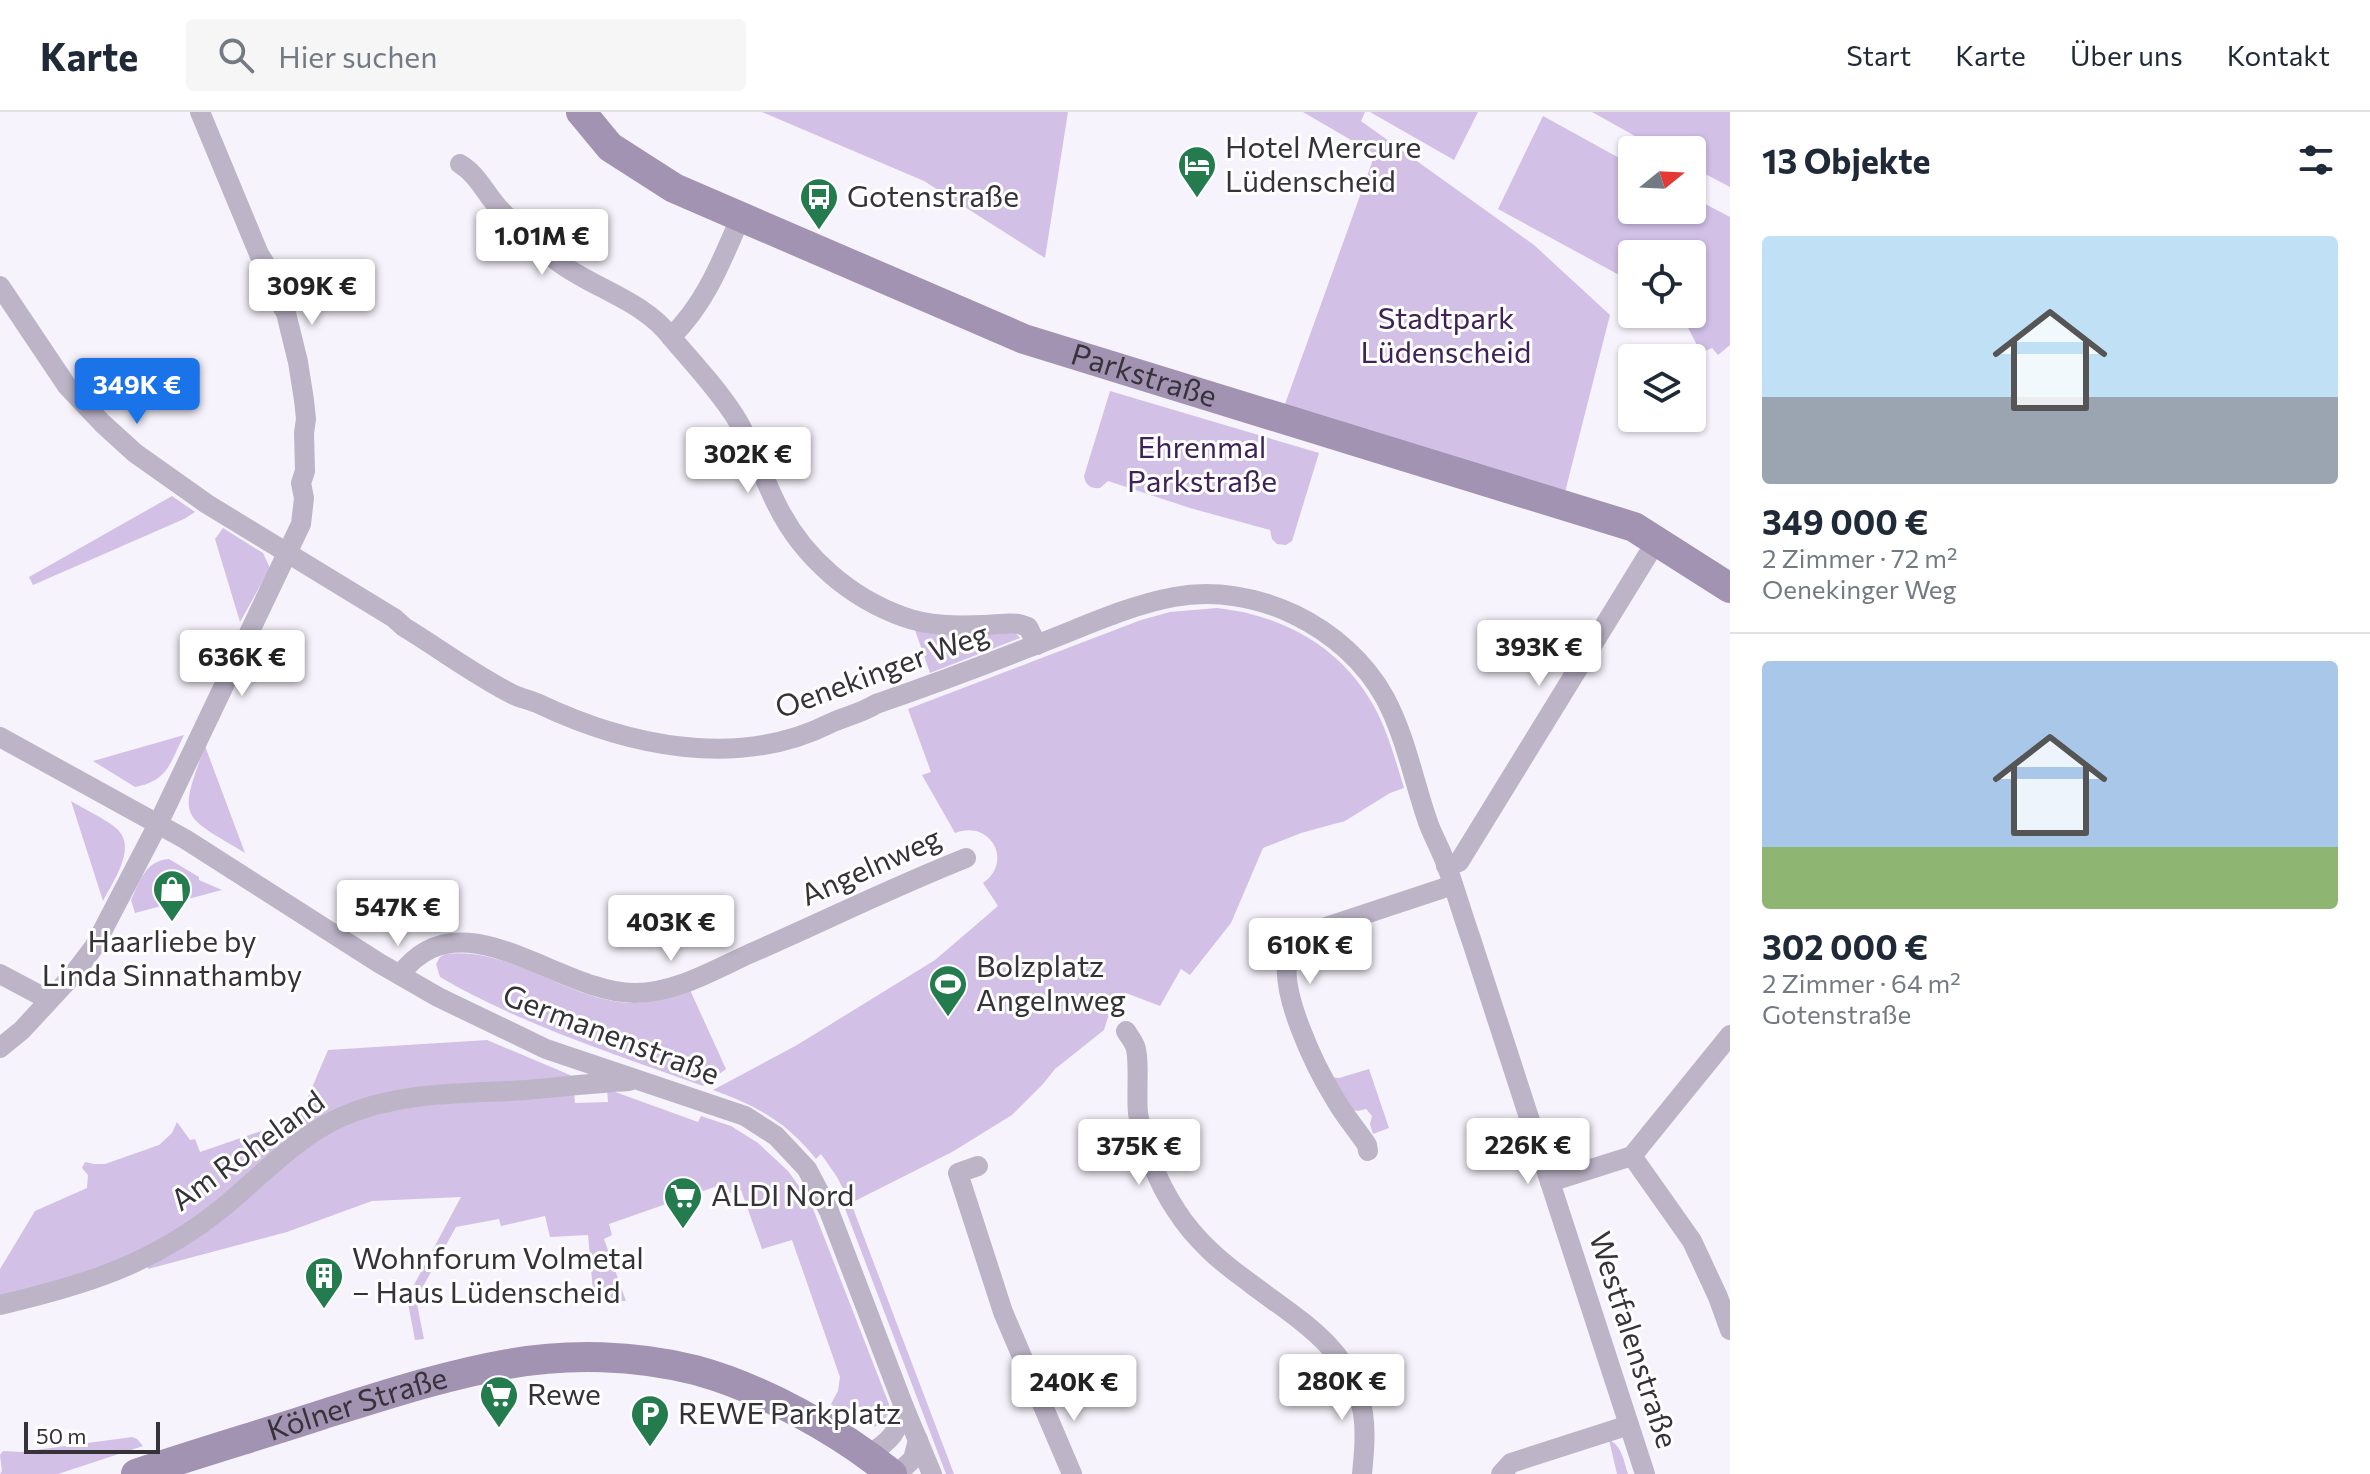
<!DOCTYPE html>
<html lang="de">
<head>
<meta charset="utf-8">
<style>
  body { margin:0; font-family:Commissioner,sans-serif; background:#f6f6f7; color:#1f2937; height:100vh; display:flex; flex-direction:column; font-size:30px; white-space:nowrap }
  * { box-sizing:border-box; margin:0 }
  p { font-size:26px; color:#747a83 }
  .icon { flex:none; width:44px; height:44px; fill:none; stroke:currentColor; stroke-width:2; stroke-linecap:round; stroke-linejoin:round }
  .map { position:relative; flex:1; overflow:hidden }
  .drawer { display:flex; flex-direction:column; background:#fff; width:640px }
  .drawer>* { flex:none }
  .needle { width:52px; rotate:72deg }
  .tools { position:absolute; left:1618px; top:24px; display:grid; gap:16px }
  .tools a { display:grid; place-items:center; width:88px; height:88px; border-radius:8px; background:#fff; box-shadow:0 2px 6px #0004; font-size:40px }
  .scale { position:absolute; left:24px; bottom:20px; width:136px; box-sizing:border-box; padding-left:8px; border:4px solid #36323a; border-top:0; font-size:22px; line-height:28px; white-space:nowrap; color:#36323a; -webkit-text-stroke:6px #fff; paint-order:stroke }
  .price { position:absolute; translate:-50% -68px; padding:0 18px; border-radius:8px; background:#fff; color:#222; font-size:26px; line-height:52px; filter:drop-shadow(0 2px 4px #0008) }
  .price::after { content:''; position:absolute; left:50%; top:48px; width:24px; height:18px; margin-left:-12px; background:inherit; clip-path:polygon(0 0,100% 0,50% 100%) }
  .price.current { background:#1a73e8; color:#fff }
  ul { padding:0; list-style:none }
  li { display:grid; align-content:center; gap:16px; height:424px; padding:0 32px }
  li+li { border-top:2px solid #e0e1e3 }
  li span { display:grid; place-items:center; height:248px; border-radius:8px; color:#555 }
  li>.icon { margin-inline-start:auto }
  span .icon { width:144px; height:144px; fill:#fffc; stroke-width:1 }
  li b { font-size:34px }
  h2 { display:flex; justify-content:space-between; align-items:center; height:96px; padding:0 32px; font-size:34px }
  header { display:flex; align-items:center; gap:48px; box-sizing:border-box; height:112px; padding:0 40px; background:#fff; border-bottom:2px solid #e0e1e3 }
  header strong { font-size:38px }
  nav { display:flex; gap:44px; margin-inline-start:auto; font-size:28px }
  .search { width:560px; height:72px; background:#f6f6f7; display:flex; align-items:center; gap:20px; box-sizing:border-box; padding:0 28px; border-radius:8px; color:#747a83; font-size:30px }
  main { display:flex; flex:1; min-height:0 }
  .map>svg:first-child { display:block }
</style>
</head>
<body>
<header>
<strong>Karte</strong>
<div class="search"><svg class="icon" aria-label="search" viewBox="0 0 24 24"><circle cx="10" cy="10" r="6"/><path d="M15 15l6 6"/></svg>Hier suchen</div>
<nav><a>Start</a><a>Karte</a><a>Über uns</a><a>Kontakt</a></nav>
</header>
<main>
<div class="map">
<svg width="1730" height="1362" viewBox="0 0 1730 1362">
  <rect width="100%" height="100%" fill="#f7f3fc"/>
  <g fill="#d2c0e7">
    <polygon points="762,0 1068,0 1045,146 924,69"/>
    <polygon points="1303,0 1365,0 1361,9 1534,133 1610,203 1562,392 1280,306 1375,42"/>
    <polygon points="1370,0 1478,0 1454,48"/>
    <polygon points="1592,0 1730,0 1730,75 1692,55 1692,38 1660,38"/>
    <polygon points="1543,4 1632,53 1632,98 1692,98 1692,85 1730,105 1730,233 1718,243 1712,236 1701,241 1681,202 1692,202 1692,142 1632,142 1632,170 1498,97"/>
    <path d="M1110,279L1319,341L1292,429L1286,433L1277,432L1272,427L1270,418L1190,396L1108,369L1100,376C1091,377 1085,373 1084,364Z"/>
    <polygon points="172,384 195,400 184,407 33,473 29,465"/>
    <polygon points="223,416 263,441 270,456 240,510 215,427"/>
    <path d="M1217,496C1284,503 1345,537 1377,600C1389,624 1396,650 1404,676L1390,681L1345,709L1301,721L1263,736L1231,811L1190,863L1181,857L1160,894L1126,881L1120,897L1108,905L1104,918L1055,957L1043,972L1012,1003L952,1040L851,1091L954,1362H946L844,1094L850,1090L837,1065L821,1042L816,1047C787,1010 757,994 713,978L797,933L935,848L998,794L983,771C1014,749 990,707 955,721L922,663L931,660L908,597L1141,508L1170,500Z"/>
    <polygon points="915,518 1015,520 1020,526 930,561"/>
    <path d="M184,623C170,651 168,669 135,675L93,649Z"/>
    <path d="M205,634L245,741C180,702 178,708 205,634Z"/>
    <path d="M71,689C82,696 112,710 119,719C136,738 112,771 103,789Z"/>
    <path d="M169,747L199,765V768L222,778L135,801L131,788C140,769 145,749 169,747Z"/>
    <path d="M446,842C512,835 564,887 629,891C649,892 670,883 690,878L726,957L703,974C615,942 522,913 440,865L436,852L440,845Z"/>
    <polygon points="487,928 570,963 572,967 384,986 146,1141 0,1188 0,1157 35,1099 87,1076 88,1063 82,1056 85,1050 94,1052 105,1052 159,1033 172,1021 177,1010 190,1028 195,1027 200,1040 299,1006 328,938"/>
    <polygon points="1369,957 1389,1016 1373,1022 1370,1012 1372,1004 1366,997 1358,999 1353,998 1332,965 1339,966"/>
    <path d="M607,977L698,1010L701,1004L731,1014L758,1031L788,1059L810,1089L889,1292C889,1299 888,1305 883,1310C867,1325 845,1302 831,1292L838,1279L840,1265L792,1128L762,1137L741,1078L730,1081L726,1071L609,1112L612,1123L604,1127L626,1189L594,1190L588,1123L550,1125L545,1104L501,1114L499,1107L456,1115L416,1187L424,1227L415,1228L407,1186L461,1085L372,1089L287,1120L148,1157L147,1150L295,1038L368,999L574,979L575,991L608,990Z"/>
    <polygon points="132,1325 137,1327 143,1334 58,1362 0,1362 2,1359 0,1343 3,1339 21,1340"/>
    <path d="M1609,1328C1622,1333 1624,1350 1628,1362H1617Z"/>
  </g>
  <g fill="none" stroke-linecap="round" stroke-linejoin="round">
    <g stroke="#bdb4c8" stroke-width="20">
      <path d="M460,52C477,62 484,79 497,94C515,114 535,132 557,149C592,176 643,188 671,225"/>
      <path d="M741,104C722,148 706,191 671,225C693,251 718,277 736,306C753,333 763,366 778,395C803,445 850,486 904,505C928,514 957,514 983,513C995,513 1007,510 1019,512L1028,515L1037,533"/>
      <path d="M0,174L67,274L102,311L135,341L207,392L394,506L404,515C440,537 476,564 514,583C521,586 529,588 537,591C627,634 738,658 831,611C846,604 862,601 876,592C928,574 979,555 1030,535C1077,518 1125,494 1174,485C1255,470 1345,514 1385,586C1406,625 1414,671 1429,713C1434,726 1441,738 1446,752C1455,776 1462,802 1471,827L1645,1362"/>
      <polyline points="0,625 185,727 379,851 438,885 546,937 745,1004 776,1024 807,1057 829,1099 904,1295 932,1362"/>
      <polyline points="1446,754 1459,750 1657,428"/>
      <polyline points="0,862 49,888"/>
      <path d="M400,863C461,780 559,882 635,881C675,881 714,858 749,842C822,810 893,775 966,746"/>
      <path d="M1126,919C1129,924 1133,929 1135,934C1140,946 1136,985 1138,1001C1143,1034 1158,1071 1176,1098C1195,1128 1221,1150 1250,1171C1297,1207 1352,1236 1363,1301C1366,1321 1364,1342 1362,1362"/>
      <polyline points="0,936 22,918 72,864 94,835 158,712 301,412 304,386 301,371 305,359 304,321 306,307 304,288 298,250 286,201 278,187 269,158 259,142 200,0"/>
      <path d="M1368,1039L1367,1033C1357,1018 1344,1003 1335,987C1317,958 1275,874 1290,842C1295,830 1306,824 1317,818L1453,773"/>
      <polyline points="1632,1044 1692,1129 1718,1185 1730,1218"/>
      <polyline points="978,1054 958,1061 1003,1200 1072,1362"/>
      <polyline points="1550,1070 1632,1044 1730,923"/>
      <path d="M0,1193C85,1173 151,1153 221,1097C259,1066 295,1026 341,1005C399,979 464,982 526,978C560,975 595,971 629,969"/>
      <path d="M868,1343C892,1328 897,1321 904,1295"/>
      <polyline points="897,1362 913,1347 918,1328"/>
      <polyline points="1501,1362 1511,1351 1629,1313"/>
    </g>
    <g stroke="#a293b2" stroke-width="30">
      <path id="s1" d="M581,0L610,35L674,76L1024,227L1634,415L1730,476"/>
      <path id="s2" d="M136,1362C198,1341 260,1323 321,1303C382,1284 445,1263 508,1252C569,1241 635,1243 695,1258C762,1276 839,1319 892,1362"/>
    </g>
  </g>
  <defs>
    <symbol id="hotel-pin" viewBox="-11 -11 22 30"><path d="M0 17L-7.5 6A9.5 9.5 0 1 1 7.5 6Z" fill="#247b4e" stroke="#fff"/><path d="M-6-4.5h1.5V1H6V5H4.5V3h-9V5H-6ZM-4 0a1.8 1.8 0 1 1 3.6 0ZM.5 0V-2.5h3Q6-2.5 6 0Z" fill="#fff"/></symbol>
    <symbol id="bus-pin" viewBox="-11 -11 22 30"><path d="M0 17L-7.5 6A9.5 9.5 0 1 1 7.5 6Z" fill="#247b4e" stroke="#fff"/><path d="M-5-6H5V4H4V6H2V4H-2V6H-4V4H-5ZM-3.5-4V0h7V-4ZM-3.5 1.2v1.5H-2V1.2ZM2 1.2v1.5H3.5V1.2Z" fill="#fff"/></symbol>
    <symbol id="shop-pin" viewBox="-11 -11 22 30"><path d="M0 17L-7.5 6A9.5 9.5 0 1 1 7.5 6Z" fill="#247b4e" stroke="#fff"/><path d="M-5-2.5h2.3a2.7 3.5 0 0 1 5.4 0H5L5.5 6h-11ZM-1.5-2.5h3a1.5 2.3 0 0 0-3 0Z" fill="#fff"/></symbol>
    <symbol id="stadium-pin" viewBox="-11 -11 22 30"><path d="M0 17L-7.5 6A9.5 9.5 0 1 1 7.5 6Z" fill="#247b4e" stroke="#fff"/><path d="M0-5a6.5 5 0 1 0 0 10a6.5 5 0 1 0 0-10ZM-3.5-1.8h7v3.6h-7Z" fill="#fff"/></symbol>
    <symbol id="supermarket-pin" viewBox="-11 -11 22 30"><path d="M0 17L-7.5 6A9.5 9.5 0 1 1 7.5 6Z" fill="#247b4e" stroke="#fff"/><path d="M-6-5.5h2.5l.6 2H6L4.5 2H-2.5L-4.4-4H-6ZM-1.5 3.2a1.3 1.3 0 1 0 .1 0ZM3 3.2a1.3 1.3 0 1 0 .1 0Z" fill="#fff"/></symbol>
    <symbol id="building-pin" viewBox="-11 -11 22 30"><path d="M0 17L-7.5 6A9.5 9.5 0 1 1 7.5 6Z" fill="#247b4e" stroke="#fff"/><path d="M-4-6H4V6H1V3H-1V6H-4ZM-2.5-4.3h1.7v1.8h-1.7ZM.8-4.3h1.7v1.8H.8ZM-2.5-1h1.7V.8h-1.7ZM.8-1h1.7V.8H.8Z" fill="#fff"/></symbol>
    <symbol id="parking-pin" viewBox="-11 -11 22 30"><path d="M0 17L-7.5 6A9.5 9.5 0 1 1 7.5 6Z" fill="#247b4e" stroke="#fff"/><path d="M-3.5-5.5H1a3.5 3.5 0 0 1 0 7H-1V5.5H-3.5ZM-1-3.4V-.6H.8a1.4 1.4 0 0 0 0-2.8Z" fill="#fff"/></symbol>
  </defs>
  <g fill-rule="evenodd">
    <use href="#hotel-pin" x="1175" y="31" width="44" height="60"/>
    <use href="#bus-pin" x="797" y="63" width="44" height="60"/>
    <use href="#shop-pin" x="150" y="755" width="44" height="60"/>
    <use href="#stadium-pin" x="926" y="850" width="44" height="60"/>
    <use href="#supermarket-pin" x="661" y="1062" width="44" height="60"/>
    <use href="#building-pin" x="302" y="1142" width="44" height="60"/>
    <use href="#supermarket-pin" x="477" y="1261" width="44" height="60"/>
    <use href="#parking-pin" x="628" y="1280" width="44" height="60"/>
  </g>
  <g text-anchor="middle" stroke-width="6" stroke-linejoin="round" paint-order="stroke">
    <g font-size="30" fill="#36323a" stroke="#fff" text-anchor="start">
      <text x="1225" y="46">Hotel Mercure<tspan x="1225" dy="34">Lüdenscheid</tspan></text>
      <text x="847" y="95">Gotenstraße</text>
      <text x="172" y="840" text-anchor="middle">Haarliebe by<tspan x="172" dy="34">Linda Sinnathamby</tspan></text>
      <text x="976" y="865">Bolzplatz<tspan x="976" dy="34">Angelnweg</tspan></text>
      <text x="711" y="1094">ALDI Nord</text>
      <text x="352" y="1157">Wohnforum Volmetal<tspan x="352" dy="34">– Haus Lüdenscheid</tspan></text>
      <text x="527" y="1293">Rewe</text>
      <text x="678" y="1312">REWE Parkplatz</text>
    </g>
    <g font-size="30" fill="#402259" stroke="#fff">
      <text x="1446" y="217">Stadtpark<tspan x="1446" dy="34">Lüdenscheid</tspan></text>
      <text x="1202" y="346">Ehrenmal<tspan x="1202" dy="34">Parkstraße</tspan></text>
    </g>
    <g font-size="30" fill="#36323a" stroke="#fff">
      <text dy="10" stroke="none"><textPath href="#s1" startOffset="628">Parkstraße</textPath></text>
      <text transform="translate(882 559) rotate(-20)" y="10">Oenekinger Weg</text>
      <text transform="translate(871 755) rotate(-24)" y="10">Angelnweg</text>
      <text transform="translate(611 923) rotate(21)" y="10">Germanenstraße</text>
      <text transform="translate(248 1039) rotate(-36)" y="10">Am Roheland</text>
      <text transform="translate(1633 1228) rotate(72)" y="10">Westfalenstraße</text>
      <text dy="10" stroke="none"><textPath href="#s2" startOffset="232">Kölner Straße</textPath></text>
    </g>
  </g>
</svg>
<div class="tools">
<a><svg class="needle" viewBox="-14 -14 28 28"><path d="M0-13l5 13h-10z" fill="#e53935"/><path d="M0 13l5-13h-10z" fill="#747a83"/></svg></a>
<a><svg class="icon" aria-label="locate" viewBox="0 0 24 24"><circle cx="12" cy="12" r="6"/><path d="M12 2v4M12 18v4M2 12h4M18 12h4"/></svg></a>
<a><svg class="icon" aria-label="layers" viewBox="0 0 24 24"><path d="M12 4l9 5-9 5-9-5zM3 14l9 5 9-5"/></svg></a>
</div>
<div class="scale">50 m</div>
<b class="price" style="left:542px;top:165px">1.01M €</b>
<b class="price" style="left:312px;top:215px">309K €</b>
<b class="price current" style="left:137px;top:314px">349K €</b>
<b class="price" style="left:748px;top:383px">302K €</b>
<b class="price" style="left:1539px;top:576px">393K €</b>
<b class="price" style="left:242px;top:586px">636K €</b>
<b class="price" style="left:398px;top:836px">547K €</b>
<b class="price" style="left:671px;top:851px">403K €</b>
<b class="price" style="left:1310px;top:874px">610K €</b>
<b class="price" style="left:1528px;top:1074px">226K €</b>
<b class="price" style="left:1139px;top:1075px">375K €</b>
<b class="price" style="left:1342px;top:1310px">280K €</b>
<b class="price" style="left:1074px;top:1311px">240K €</b>
</div>
<section class="drawer">
<h2>13 Objekte<svg class="icon" aria-label="filters" viewBox="0 0 24 24"><path d="M4 7h16M4 17h16"/><circle cx="9" cy="7" r="2"/><circle cx="15" cy="17" r="2"/></svg></h2>
<ul>
<li><span style="background:linear-gradient(#bfe0f5 65%,#9aa5b1 0)"><svg class="icon" aria-label="home" viewBox="0 0 24 24"><path d="M3 11l9-7 9 7M6 9v11h12V9"/></svg></span><div><b>349 000 €</b><p>2 Zimmer · 72 m²</p><p>Oenekinger Weg</p></div></li>
<li><span style="background:linear-gradient(#a9c7e8 75%,#8fb573 0)"><svg class="icon" aria-label="home" viewBox="0 0 24 24"><path d="M3 11l9-7 9 7M6 9v11h12V9"/></svg></span><div><b>302 000 €</b><p>2 Zimmer · 64 m²</p><p>Gotenstraße</p></div></li>
</ul>
</section>
</main>
</body>
</html>
